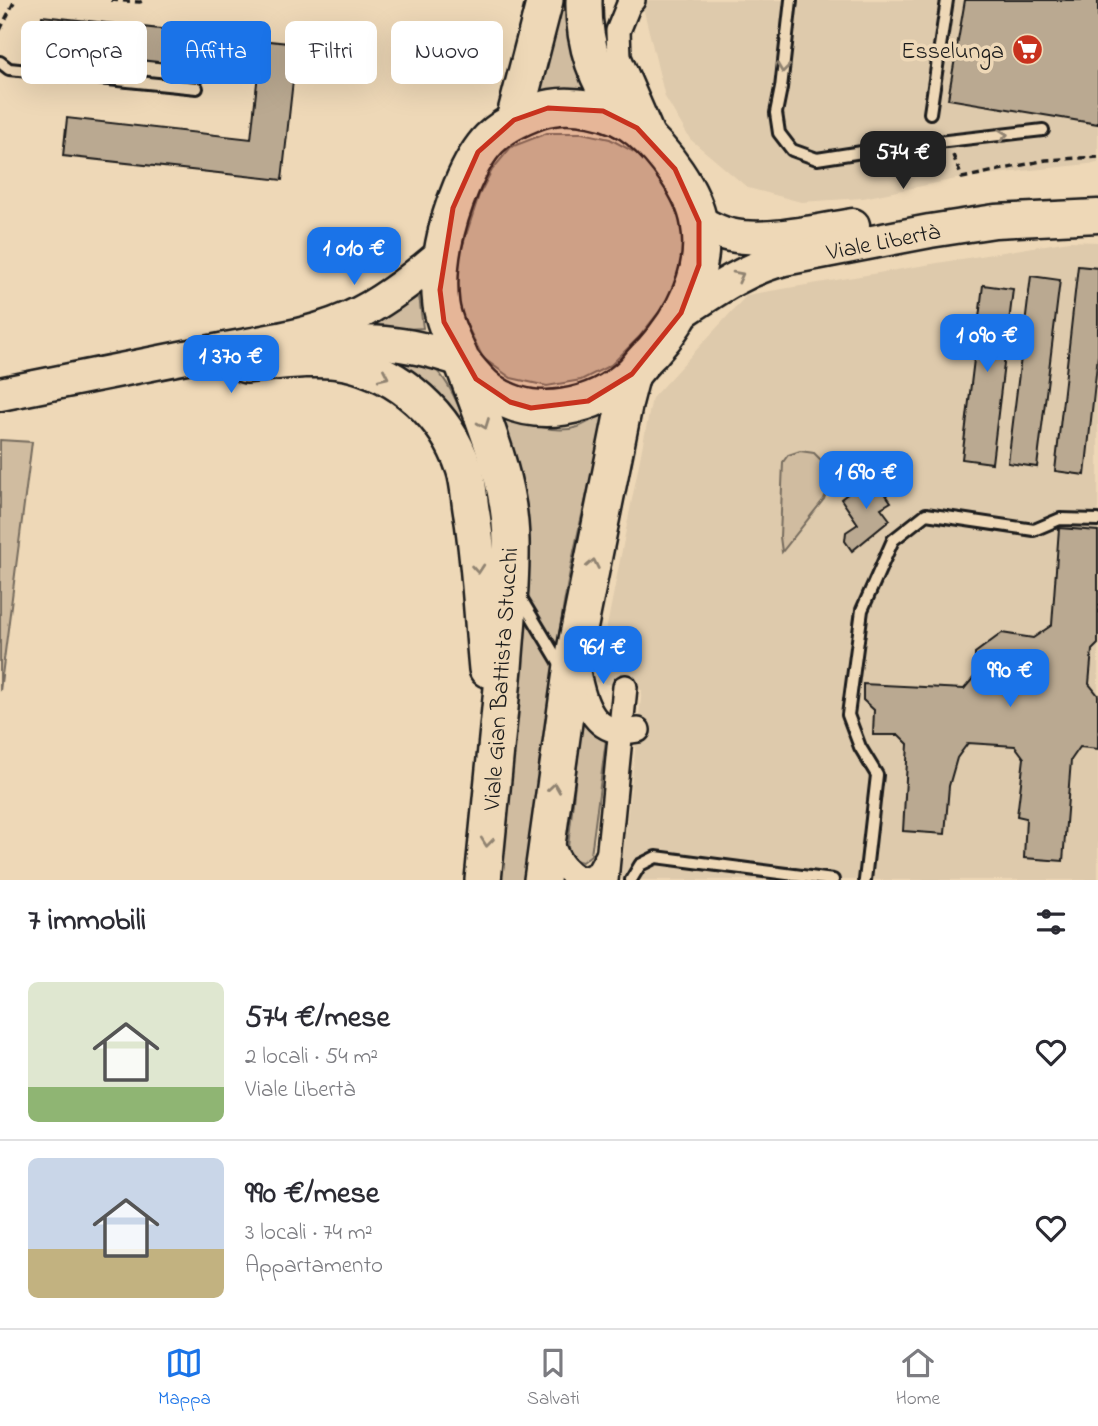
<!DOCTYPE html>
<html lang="it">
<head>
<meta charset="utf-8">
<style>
  body { margin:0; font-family:"Indie Flower",sans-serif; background:#f7f7f7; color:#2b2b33; height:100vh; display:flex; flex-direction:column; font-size:26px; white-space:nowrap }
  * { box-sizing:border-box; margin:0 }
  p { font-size:23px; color:#7c7c81 }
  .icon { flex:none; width:38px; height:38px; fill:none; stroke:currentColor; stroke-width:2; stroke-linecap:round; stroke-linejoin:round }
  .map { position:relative; height:880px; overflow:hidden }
  .side { display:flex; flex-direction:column; background:#fff; flex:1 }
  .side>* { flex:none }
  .hud { position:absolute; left:21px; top:21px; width:700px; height:63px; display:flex; gap:14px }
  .price { position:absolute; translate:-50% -60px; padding:0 16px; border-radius:14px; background:#1a73e8; color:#fff; font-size:23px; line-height:46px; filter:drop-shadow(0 2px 4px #0008) }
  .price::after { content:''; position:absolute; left:50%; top:42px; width:21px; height:16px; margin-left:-10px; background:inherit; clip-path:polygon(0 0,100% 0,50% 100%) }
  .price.on { background:#222; color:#fff }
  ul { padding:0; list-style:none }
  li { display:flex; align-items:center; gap:21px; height:175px; padding:0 28px }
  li+li { border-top:2px solid #e1e1e2 }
  li span { display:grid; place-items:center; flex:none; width:196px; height:140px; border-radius:10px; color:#555 }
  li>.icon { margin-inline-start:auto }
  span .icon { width:84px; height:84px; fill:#fffc; stroke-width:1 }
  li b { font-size:30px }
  h2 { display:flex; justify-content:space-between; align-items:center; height:84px; padding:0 28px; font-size:30px }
  .tag { padding:0 24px; border-radius:10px; background:#fff; box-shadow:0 7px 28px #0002; font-size:24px; line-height:63px }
  .tag.on { background:#1a73e8; color:#fff }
  .menu { display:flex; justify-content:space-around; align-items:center; height:98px; border-top:2px solid #e1e1e2; background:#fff; font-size:19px; color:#7c7c81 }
  .menu a { display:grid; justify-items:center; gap:4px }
  .menu .on { color:#1a73e8 }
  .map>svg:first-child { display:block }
</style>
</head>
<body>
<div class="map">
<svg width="1098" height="880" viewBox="0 0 1098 880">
  <rect width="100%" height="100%" fill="#eed8b7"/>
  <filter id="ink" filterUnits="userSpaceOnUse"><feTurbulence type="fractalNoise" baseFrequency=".0143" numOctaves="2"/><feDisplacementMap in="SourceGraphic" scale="14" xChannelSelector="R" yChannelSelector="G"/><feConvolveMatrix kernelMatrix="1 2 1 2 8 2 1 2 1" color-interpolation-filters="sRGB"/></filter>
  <g filter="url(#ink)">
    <g fill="#decaac">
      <polygon points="644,0 1098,0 1098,163 966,177 863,198 801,202 748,188 690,139 665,97 644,11"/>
      <polygon points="1069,241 1098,242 1098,880 620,880 642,690 596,682 652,398 747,295"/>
    </g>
    <g fill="#d0bca0" stroke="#766c5e" stroke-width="2">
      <polygon points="560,0 567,0 592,95 533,97"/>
      <polygon points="547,133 582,133 610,139 638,154 665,180 678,208 685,243 678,278 663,307 639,337 611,365 581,380 547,386 511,378 483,358 456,303 456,280 461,251 479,195 492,170 511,147"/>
      <polygon points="419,296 423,328 361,332"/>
      <path d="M396,357C407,359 431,365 438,372C457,391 473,444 481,469L385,361Z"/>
      <path d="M496,409C521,420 550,436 578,427C588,423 599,416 608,411C591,475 575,539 564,604C548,696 537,788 526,880H495Z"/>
      <polygon points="0,440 32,442 0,691"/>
      <polygon points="800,451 814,453 824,463 830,482 824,499 782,552 780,537 783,462 788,455"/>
      <path d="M582,720L597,735L606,740L591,855L582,862C573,860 570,856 568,847Z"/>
    </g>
    <g fill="#baa991" stroke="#1c1c1c" stroke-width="2">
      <polygon points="965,0 1098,0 1098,124 948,99"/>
      <polygon points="42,16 297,44 282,180 63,156 67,118 251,139 258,73 39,49"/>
      <polygon points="1078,266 1098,268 1098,355 1085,475 1055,471"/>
      <polygon points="1031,276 1060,280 1037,467 1008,463"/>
      <polygon points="983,285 1013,289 992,463 962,459"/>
      <polygon points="872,475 891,502 881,508 890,520 852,551 845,541 846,532 858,524 841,499"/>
      <polygon points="1059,528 1098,531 1098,644 1092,650 1089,684 1098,695 1098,749 1080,747 1071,760 1063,861 1024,858 1026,818 1017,816 1024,758 1015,746 968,743 957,758 949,786 945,834 903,831 908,744 899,735 873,735 874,710 863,700 863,684 964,689 975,676 975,653 1002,633 1033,638 1052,625"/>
    </g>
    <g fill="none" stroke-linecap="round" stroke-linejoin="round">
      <defs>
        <g id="service">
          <polyline points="791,0 781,88 776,113 779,133 792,150 817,159 894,147 1043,130"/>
          <polyline points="0,62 9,69 197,88"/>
          <polyline points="930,113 947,0"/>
          <polyline points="520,597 562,667"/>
          <polyline points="631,880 640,865 656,857 833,880"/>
          <polyline points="865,880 877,775 860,747 848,715 862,610 893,540 926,514 1034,530 1060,519 1098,520"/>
        </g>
        <g id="minor">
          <polyline points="633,0 629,4 618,31 619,57 655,140"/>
          <path d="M578,671C584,705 595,739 638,730"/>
          <path d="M550,836C555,856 563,872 583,880L598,873L608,855"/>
          <polyline points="606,880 625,687"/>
        </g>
        <g id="secondary">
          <path d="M699,222C709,227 719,233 730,235C765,243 818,231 853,225"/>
          <path d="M681,313C714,291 745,269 784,259L930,231L995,221L1098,216"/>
          <path d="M306,350C363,336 406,342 461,360"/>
          <path d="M0,394C74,379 147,365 221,350C267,341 318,335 360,313C390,297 416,276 442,254"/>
        </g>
        <g id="primary">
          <path d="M584,0C583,47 597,80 622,119"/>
          <polyline points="514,120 545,0"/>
          <path d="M461,360C470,371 478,382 490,391C534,422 595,409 633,373C639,366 645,358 652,352C683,318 708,271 699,223C694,191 664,151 639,130C614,109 568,100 538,111C494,127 479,144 461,187C446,223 436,266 441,305C444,326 455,344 463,364C484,421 510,479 511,541C512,584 507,626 504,668C497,739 490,809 483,880"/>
          <path d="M246,365C278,362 314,356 346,362C401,374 446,415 464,468C469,482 469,500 472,515C480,566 482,618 487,669"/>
          <polyline points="542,880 572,665 625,401 632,374"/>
        </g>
      </defs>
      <use href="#service" stroke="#1c1c1c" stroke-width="16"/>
      <use href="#minor" stroke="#1c1c1c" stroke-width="28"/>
      <use href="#secondary" stroke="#1c1c1c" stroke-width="37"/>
      <use href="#primary" stroke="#1c1c1c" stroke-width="40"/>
      <g stroke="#1c1c1c" stroke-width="3.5" stroke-dasharray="7 5" stroke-linecap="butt">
        <polyline points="111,0 140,2 145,0"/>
        <polyline points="0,30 15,0"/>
        <polyline points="953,155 962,178 1046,160 1098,157"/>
      </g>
      <use href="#service" stroke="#eed8b7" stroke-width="10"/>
      <use href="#minor" stroke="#eed8b7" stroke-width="23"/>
      <use href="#secondary" stroke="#eed8b7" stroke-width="32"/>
      <use href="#primary" stroke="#eed8b7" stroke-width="35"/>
    </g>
    <defs><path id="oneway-chevron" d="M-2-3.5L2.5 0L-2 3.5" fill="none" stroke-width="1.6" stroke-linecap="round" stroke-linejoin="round" transform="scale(1.75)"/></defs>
    <g stroke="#908371">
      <use href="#oneway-chevron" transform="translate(783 68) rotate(97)"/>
      <use href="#oneway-chevron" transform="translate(1003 135) rotate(-7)"/>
      <use href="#oneway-chevron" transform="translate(739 276) rotate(-28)"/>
      <use href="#oneway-chevron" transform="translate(384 376) rotate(25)"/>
      <use href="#oneway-chevron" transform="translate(484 424) rotate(69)"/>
      <use href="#oneway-chevron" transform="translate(593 564) rotate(-79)"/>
      <use href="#oneway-chevron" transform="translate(478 569) rotate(85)"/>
      <use href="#oneway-chevron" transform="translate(554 788) rotate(-82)"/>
      <use href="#oneway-chevron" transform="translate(487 842) rotate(96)"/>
    </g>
  </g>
  <path fill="#c8321e" fill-opacity="0.2" stroke="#c8321e" stroke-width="5" stroke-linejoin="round" d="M548,108L603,111L637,128L675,169L699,222V265L681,313L632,374L588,401L531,408L510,402L476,379L444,322L440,290L453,208L478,152L514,120Z"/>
  <defs>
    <symbol id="supermarket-disc" viewBox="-11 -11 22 22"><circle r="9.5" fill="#c8321e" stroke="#eed8b7"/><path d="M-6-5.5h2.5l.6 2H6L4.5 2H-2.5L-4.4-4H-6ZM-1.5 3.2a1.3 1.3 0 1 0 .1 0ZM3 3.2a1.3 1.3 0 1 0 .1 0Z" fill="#fff"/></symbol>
  </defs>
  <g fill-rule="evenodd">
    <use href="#supermarket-disc" x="1010" y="32" width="35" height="35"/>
  </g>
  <g text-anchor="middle" stroke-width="7" stroke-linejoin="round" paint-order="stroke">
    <g font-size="24" fill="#1c1c1c" stroke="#eed8b7" text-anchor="end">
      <text x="1004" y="58">Esselunga</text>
    </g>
    <g font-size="24" fill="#1c1c1c" stroke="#eed8b7">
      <text transform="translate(883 241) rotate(-11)" y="8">Viale Libertà</text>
      <text transform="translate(500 679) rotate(-86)" y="8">Viale Gian Battista Stucchi</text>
    </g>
  </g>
</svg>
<b class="price on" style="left:903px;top:191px">574 €</b>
<b class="price" style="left:354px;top:287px">1 010 €</b>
<b class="price" style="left:987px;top:374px">1 090 €</b>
<b class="price" style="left:231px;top:395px">1 370 €</b>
<b class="price" style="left:866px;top:511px">1 690 €</b>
<b class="price" style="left:603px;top:686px">961 €</b>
<b class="price" style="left:1010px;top:709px">990 €</b>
<div class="hud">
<a class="tag">Compra</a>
<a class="tag on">Affitta</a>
<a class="tag">Filtri</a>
<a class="tag">Nuovo</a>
</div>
</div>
<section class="side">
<h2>7 immobili<svg class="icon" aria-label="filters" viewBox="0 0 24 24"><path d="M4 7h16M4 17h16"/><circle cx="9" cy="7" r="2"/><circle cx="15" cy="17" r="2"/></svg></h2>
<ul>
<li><span style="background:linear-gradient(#dfe7d0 75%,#8fb573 0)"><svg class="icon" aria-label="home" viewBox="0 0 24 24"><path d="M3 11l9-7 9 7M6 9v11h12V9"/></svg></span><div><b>574 €/mese</b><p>2 locali · 54 m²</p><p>Viale Libertà</p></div><svg class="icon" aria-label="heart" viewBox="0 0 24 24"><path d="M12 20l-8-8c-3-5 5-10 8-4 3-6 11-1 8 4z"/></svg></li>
<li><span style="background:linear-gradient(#c9d6e8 65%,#c2b280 0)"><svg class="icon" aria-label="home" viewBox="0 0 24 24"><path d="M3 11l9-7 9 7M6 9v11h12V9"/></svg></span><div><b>990 €/mese</b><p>3 locali · 74 m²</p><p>Appartamento</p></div><svg class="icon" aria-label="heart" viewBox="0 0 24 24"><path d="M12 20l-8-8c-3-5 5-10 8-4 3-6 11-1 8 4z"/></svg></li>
</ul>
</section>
<nav class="menu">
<a class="on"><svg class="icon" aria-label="map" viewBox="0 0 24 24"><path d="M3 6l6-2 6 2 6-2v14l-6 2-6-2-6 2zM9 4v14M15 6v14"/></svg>Mappa</a>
<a><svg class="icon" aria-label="saved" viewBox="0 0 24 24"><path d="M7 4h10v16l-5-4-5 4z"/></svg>Salvati</a>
<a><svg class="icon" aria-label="home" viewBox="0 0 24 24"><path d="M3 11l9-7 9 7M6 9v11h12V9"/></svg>Home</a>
</nav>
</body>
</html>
